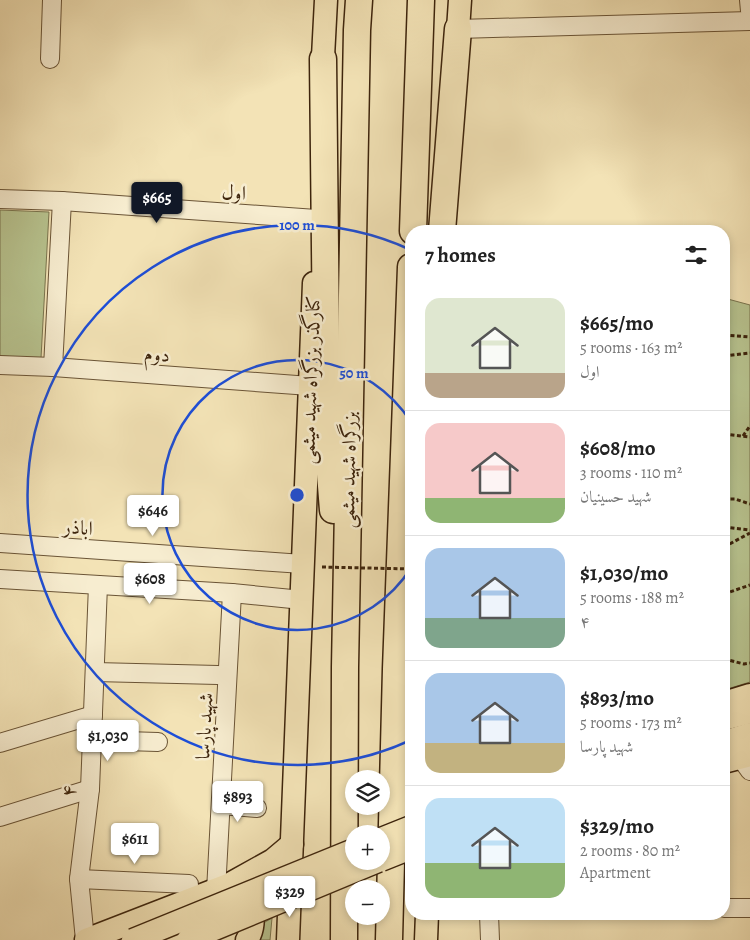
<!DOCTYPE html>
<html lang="en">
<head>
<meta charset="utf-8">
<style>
  body { margin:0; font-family:Alegreya,Amiri,serif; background:#f6f6f6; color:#222; height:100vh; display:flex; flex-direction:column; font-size:19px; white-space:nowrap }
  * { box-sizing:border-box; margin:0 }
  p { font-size:16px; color:#767676 }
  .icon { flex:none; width:28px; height:28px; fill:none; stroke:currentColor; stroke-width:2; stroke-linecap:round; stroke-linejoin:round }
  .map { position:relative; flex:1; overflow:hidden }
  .drawer { position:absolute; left:405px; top:225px; width:325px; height:695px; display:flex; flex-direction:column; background:#fff; border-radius:20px; box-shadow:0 2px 8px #0003 }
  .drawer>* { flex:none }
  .fabs { position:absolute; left:345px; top:770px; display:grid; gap:10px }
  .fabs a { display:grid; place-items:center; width:45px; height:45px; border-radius:50%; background:#fff; box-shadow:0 2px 8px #0003; font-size:25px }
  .price { position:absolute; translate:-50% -42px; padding:0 11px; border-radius:5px; background:#fff; color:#222; font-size:16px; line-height:32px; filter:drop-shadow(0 1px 2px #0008) }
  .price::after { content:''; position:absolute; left:50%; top:30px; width:15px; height:11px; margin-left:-8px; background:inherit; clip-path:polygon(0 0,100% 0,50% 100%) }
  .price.current { background:#111827; color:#fff }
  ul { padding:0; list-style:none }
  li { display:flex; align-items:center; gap:15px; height:125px; padding:0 20px }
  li+li { border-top:1px solid #e0e0e0 }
  li span { display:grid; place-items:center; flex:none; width:140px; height:100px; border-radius:15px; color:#555 }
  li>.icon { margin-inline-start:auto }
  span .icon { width:60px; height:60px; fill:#fffc; stroke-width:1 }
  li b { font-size:21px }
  h2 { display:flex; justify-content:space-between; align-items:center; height:60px; padding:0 20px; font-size:21px }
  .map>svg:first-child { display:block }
</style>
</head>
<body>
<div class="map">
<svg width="750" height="940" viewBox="0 0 750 940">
  <rect width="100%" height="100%" fill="#f3e3b6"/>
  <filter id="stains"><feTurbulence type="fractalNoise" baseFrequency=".004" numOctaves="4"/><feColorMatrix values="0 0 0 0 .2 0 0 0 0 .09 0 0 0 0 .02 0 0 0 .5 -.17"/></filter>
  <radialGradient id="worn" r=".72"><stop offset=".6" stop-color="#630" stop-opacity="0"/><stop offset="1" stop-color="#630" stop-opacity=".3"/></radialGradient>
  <g fill="#b8c490" stroke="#7a744e">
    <polygon points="0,210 49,212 41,358 0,356"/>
    <polygon points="724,298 750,305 750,682 724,690"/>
    <polygon points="272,918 270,940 257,940 260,925"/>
  </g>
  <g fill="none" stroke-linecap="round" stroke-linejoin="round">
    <defs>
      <g id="minor">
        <polyline points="749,0 750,11"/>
        <polyline points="458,29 750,21"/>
        <polyline points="50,59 52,0"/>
        <polyline points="0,199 62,201 316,219"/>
        <polyline points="0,365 53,367 310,386"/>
        <polyline points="53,367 62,201"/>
        <polyline points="0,543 303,564"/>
        <polyline points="0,579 232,593 302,600"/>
        <polyline points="95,672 218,675"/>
        <polyline points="92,740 158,742"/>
        <polyline points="0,743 93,715"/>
        <polyline points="740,757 750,771"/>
        <polyline points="221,805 257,808"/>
        <polyline points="0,817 90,789"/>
        <polyline points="79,879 189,884"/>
        <polyline points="216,891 232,593"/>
        <polyline points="724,908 750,908"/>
        <polyline points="489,914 490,940"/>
        <polyline points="85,940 79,879 90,789 98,585"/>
      </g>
      <g id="major">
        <polyline points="457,45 460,0"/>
        <polyline points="322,76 326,0"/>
        <polyline points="724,703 750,695"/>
        <polyline points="724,719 750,712"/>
        <polyline points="724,742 750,734"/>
        <polyline points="724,762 750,755"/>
        <path d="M244,897C255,909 255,927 247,940"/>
        <polyline points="86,940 228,885 273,860 292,844"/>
        <polyline points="288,940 314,283"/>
        <polyline points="426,940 427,914"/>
      </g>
      <g id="highway">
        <polyline points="323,59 327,437 333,510"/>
        <polyline points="413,231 421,0"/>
        <polyline points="442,231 458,29"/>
        <polyline points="344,940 345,667 357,30 359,0"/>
        <polyline points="389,940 396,669 411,267"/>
      </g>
    </defs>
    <use href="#minor" stroke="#6a5436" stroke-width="20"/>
    <use href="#major" stroke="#3d240c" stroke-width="25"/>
    <use href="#highway" stroke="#3d240c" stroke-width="29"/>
    <g stroke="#3d240c" stroke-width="3" stroke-dasharray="4 2.5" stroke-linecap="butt">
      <polyline points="724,335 750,337"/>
      <polyline points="724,356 750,353"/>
      <polyline points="724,434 750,437"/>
      <polyline points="743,436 750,426"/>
      <polyline points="724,499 735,499 750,504"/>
      <polyline points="724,527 750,530"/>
      <polyline points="724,547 750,533"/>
      <polyline points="724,594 750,585"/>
      <polyline points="724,659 744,664 750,663"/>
    </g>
    <use href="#minor" stroke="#f7edd0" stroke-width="18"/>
    <use href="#major" stroke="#f3e3b6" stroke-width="22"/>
    <use href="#highway" stroke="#f3e3b6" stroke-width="26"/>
    <defs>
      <g id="major-bridge">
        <polyline points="381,839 411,827"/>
        <polyline points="381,860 411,848"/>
        <polyline points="133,940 354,850"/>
        <polyline points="188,940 378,861"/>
      </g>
    </defs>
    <use href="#major-bridge" stroke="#3d240c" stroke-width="25" stroke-linecap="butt"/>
    <polyline stroke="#3d240c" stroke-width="3" stroke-dasharray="4 2.5" stroke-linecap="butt" points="322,567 411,569"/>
    <use href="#major-bridge" stroke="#f3e3b6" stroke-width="22"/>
  </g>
  <g fill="none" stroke="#1d4ed8" stroke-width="2.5">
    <path d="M411 568A135 135 0 1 1 411 422"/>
    <path d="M411 740A270 270 0 1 1 411 250"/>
  </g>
  <g text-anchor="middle" stroke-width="5" stroke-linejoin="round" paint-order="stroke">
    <g font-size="20" fill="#3d240c" stroke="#f7edd0">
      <text transform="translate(234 192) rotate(4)" y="7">اول</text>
      <text transform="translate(157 354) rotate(4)" y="7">دوم</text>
      <text transform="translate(310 380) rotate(-88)" y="7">کنارگذر بزرگراه شهید میثمی</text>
      <text transform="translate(348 470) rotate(-89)" y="7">بزرگراه شهید میثمی</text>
      <text transform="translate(78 527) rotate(4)" y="7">اباذر</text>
      <text transform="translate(204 726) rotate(-87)" y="7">شهید پارسا</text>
      <text transform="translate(68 791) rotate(-85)" y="7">۴</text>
    </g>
  </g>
  <circle cx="297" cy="495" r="8" fill="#1d4ed8" stroke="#f7edd0" stroke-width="2.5"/>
  <g font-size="15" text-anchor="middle" font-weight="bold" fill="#1d4ed8" stroke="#f7edd0" stroke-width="5" stroke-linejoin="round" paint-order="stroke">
    <text x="297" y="230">100 m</text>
    <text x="354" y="378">50 m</text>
  </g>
  <rect width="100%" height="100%" filter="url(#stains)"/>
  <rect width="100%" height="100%" fill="url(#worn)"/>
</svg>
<div class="fabs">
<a><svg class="icon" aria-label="layers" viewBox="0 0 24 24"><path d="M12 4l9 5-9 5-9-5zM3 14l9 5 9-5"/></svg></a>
<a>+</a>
<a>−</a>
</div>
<b class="price current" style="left:157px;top:224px">$665</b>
<b class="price" style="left:153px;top:537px">$646</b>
<b class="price" style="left:150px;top:605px">$608</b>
<b class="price" style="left:108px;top:762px">$1,030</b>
<b class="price" style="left:238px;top:823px">$893</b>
<b class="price" style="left:135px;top:865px">$611</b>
<b class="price" style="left:290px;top:918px">$329</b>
<section class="drawer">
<h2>7 homes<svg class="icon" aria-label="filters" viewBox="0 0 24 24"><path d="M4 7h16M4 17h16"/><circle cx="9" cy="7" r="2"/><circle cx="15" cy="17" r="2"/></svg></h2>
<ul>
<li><span style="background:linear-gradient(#dfe7d0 75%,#b9a48a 0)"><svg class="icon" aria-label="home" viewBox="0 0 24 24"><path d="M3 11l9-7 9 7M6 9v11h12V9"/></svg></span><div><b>$665/mo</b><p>5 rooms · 163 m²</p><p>اول</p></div></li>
<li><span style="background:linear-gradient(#f6c9c9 75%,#8fb573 0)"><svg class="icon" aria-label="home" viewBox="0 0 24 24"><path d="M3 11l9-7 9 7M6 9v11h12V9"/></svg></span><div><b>$608/mo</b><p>3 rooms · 110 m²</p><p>شهید حسینیان</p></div></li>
<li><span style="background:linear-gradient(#a9c7e8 70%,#7fa58c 0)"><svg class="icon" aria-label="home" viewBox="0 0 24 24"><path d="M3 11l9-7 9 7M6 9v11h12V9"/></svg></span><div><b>$1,030/mo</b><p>5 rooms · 188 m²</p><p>۴</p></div></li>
<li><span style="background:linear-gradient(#a9c7e8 70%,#c2b280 0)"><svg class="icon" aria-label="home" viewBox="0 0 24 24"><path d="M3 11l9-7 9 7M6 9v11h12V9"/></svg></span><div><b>$893/mo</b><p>5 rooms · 173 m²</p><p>شهید پارسا</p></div></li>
<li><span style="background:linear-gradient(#bfe0f5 65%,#8fb573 0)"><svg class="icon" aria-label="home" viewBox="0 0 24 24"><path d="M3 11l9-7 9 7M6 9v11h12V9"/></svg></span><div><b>$329/mo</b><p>2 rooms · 80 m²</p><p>Apartment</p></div></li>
</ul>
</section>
</div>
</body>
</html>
